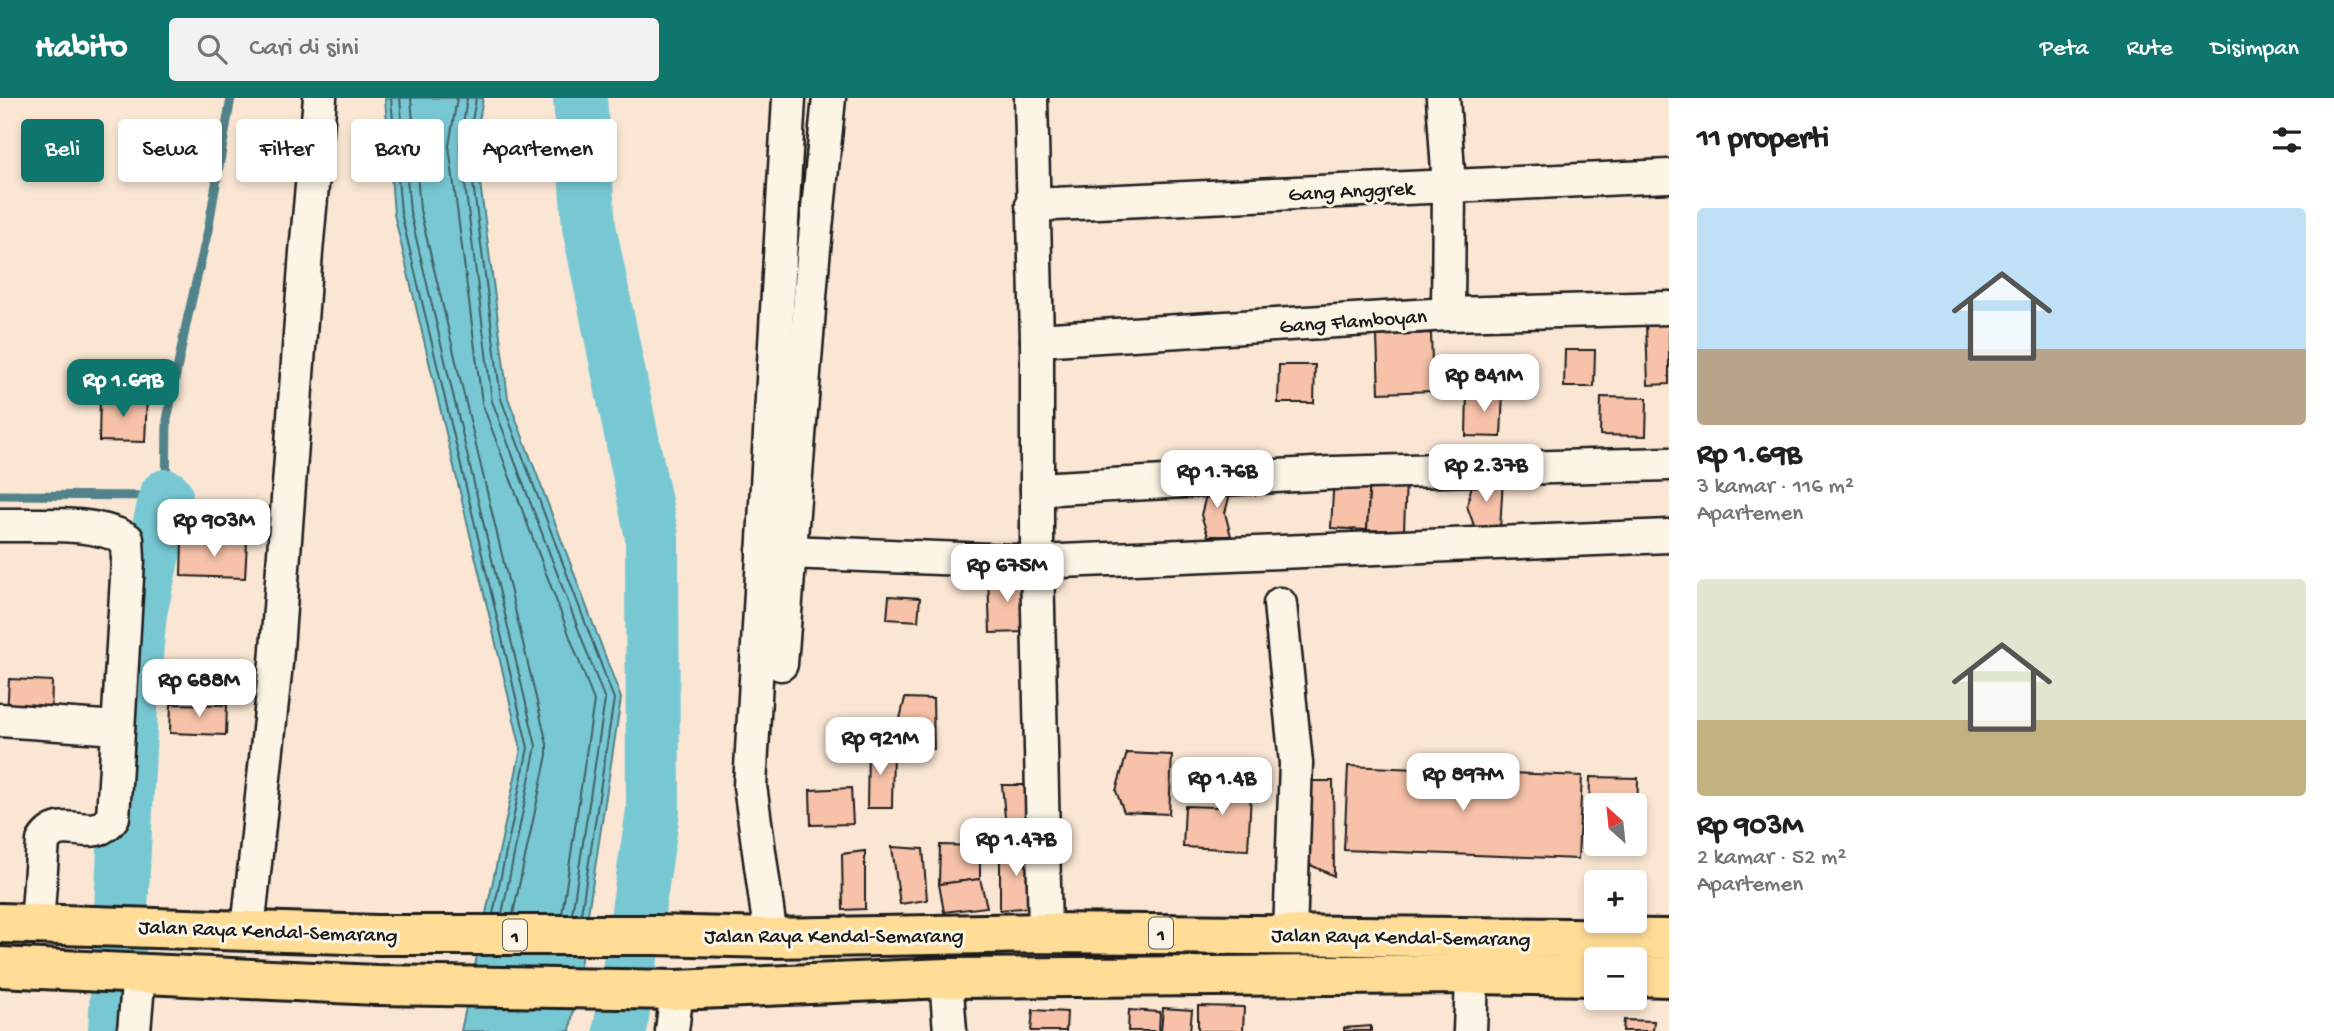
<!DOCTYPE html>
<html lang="id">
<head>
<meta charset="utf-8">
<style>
  body { margin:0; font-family:"Gochi Hand",sans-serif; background:#f2f2f2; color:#202124; height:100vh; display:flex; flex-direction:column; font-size:26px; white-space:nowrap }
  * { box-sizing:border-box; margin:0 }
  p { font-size:23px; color:#757577 }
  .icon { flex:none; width:38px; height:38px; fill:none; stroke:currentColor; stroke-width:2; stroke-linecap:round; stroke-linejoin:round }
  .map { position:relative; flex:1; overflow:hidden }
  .sheet { display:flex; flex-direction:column; background:#fff; width:665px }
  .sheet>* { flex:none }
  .banner { position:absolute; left:21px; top:21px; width:665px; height:63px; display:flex; gap:14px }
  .needle { width:46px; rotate:333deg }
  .controls { position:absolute; left:1584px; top:695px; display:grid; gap:14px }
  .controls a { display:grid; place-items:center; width:63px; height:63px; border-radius:7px; background:#fff; box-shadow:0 4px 10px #0003; font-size:35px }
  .price { position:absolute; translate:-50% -60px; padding:0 16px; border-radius:14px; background:#fff; color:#222; font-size:23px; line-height:46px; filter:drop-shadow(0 2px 4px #0008) }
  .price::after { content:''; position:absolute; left:50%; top:42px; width:21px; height:16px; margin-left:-10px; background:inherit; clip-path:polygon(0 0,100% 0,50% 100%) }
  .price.selected { background:#0f766e; color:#fff }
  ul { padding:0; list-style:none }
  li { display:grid; align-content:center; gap:14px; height:371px; padding:0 28px }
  li span { display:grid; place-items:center; height:217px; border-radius:7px; color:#555 }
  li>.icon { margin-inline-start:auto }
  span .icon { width:126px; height:126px; fill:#fffc; stroke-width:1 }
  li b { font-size:30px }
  h2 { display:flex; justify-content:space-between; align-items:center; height:84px; padding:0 28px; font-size:30px }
  .chip { padding:0 24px; border-radius:7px; background:#fff; box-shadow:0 4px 10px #0003; font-size:24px; line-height:63px }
  .chip.selected { background:#0f766e; color:#fff }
  header { display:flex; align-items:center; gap:42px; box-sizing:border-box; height:98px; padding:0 35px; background:#0f766e; color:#fff }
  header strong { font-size:33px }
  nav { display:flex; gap:38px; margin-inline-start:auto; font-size:24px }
  .search { width:490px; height:63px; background:#f2f2f2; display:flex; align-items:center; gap:18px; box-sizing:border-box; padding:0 24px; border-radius:7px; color:#757577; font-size:26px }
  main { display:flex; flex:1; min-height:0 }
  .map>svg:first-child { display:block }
</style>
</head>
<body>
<header>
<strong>Habito</strong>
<div class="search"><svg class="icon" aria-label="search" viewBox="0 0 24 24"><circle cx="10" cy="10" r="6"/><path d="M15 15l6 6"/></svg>Cari di sini</div>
<nav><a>Peta</a><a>Rute</a><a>Disimpan</a></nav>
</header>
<main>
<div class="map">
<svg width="1669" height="933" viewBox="0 0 1669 933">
  <rect width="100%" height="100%" fill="#fae6d3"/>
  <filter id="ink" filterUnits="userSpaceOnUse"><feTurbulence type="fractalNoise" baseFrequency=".0143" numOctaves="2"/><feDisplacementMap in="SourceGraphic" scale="14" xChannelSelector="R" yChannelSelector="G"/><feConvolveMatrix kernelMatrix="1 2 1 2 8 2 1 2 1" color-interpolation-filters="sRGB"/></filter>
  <g filter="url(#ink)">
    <polygon fill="#78c8d3" stroke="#53838a" stroke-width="2" points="385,0 483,0 475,46 508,300 621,600 570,933 461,933 521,651 394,116"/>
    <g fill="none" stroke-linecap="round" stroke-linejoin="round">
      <g stroke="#416165" stroke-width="2">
        <polyline points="391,0 401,115 528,650 493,816"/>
        <polyline points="400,0 410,114 536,648 502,816"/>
        <polyline points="411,0 420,112 547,646 547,657 513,816"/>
        <polyline points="457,0 449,48 482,305 594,603 562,816"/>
        <polyline points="467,0 460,47 492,303 605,602 572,816"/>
        <polyline points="476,0 468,46 501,301 614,601 581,816"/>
      </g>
      <polyline stroke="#53838a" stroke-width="9" points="0,397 166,398 167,322 186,227 208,132 231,0"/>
      <g stroke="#78c8d3" stroke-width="54">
        <polyline points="580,0 589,129 652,439 653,713 620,933"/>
        <polyline points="115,933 131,611 140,515 166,398"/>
      </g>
    </g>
    <g fill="#f7c2a9" stroke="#1c1c1c" stroke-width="2">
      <polygon points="1669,224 1669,286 1648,287 1646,225"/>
      <polygon points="1431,235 1433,293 1379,295 1377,238"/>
      <polygon points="1565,252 1595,252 1594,289 1564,289"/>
      <polygon points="1279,267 1315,267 1314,305 1278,305"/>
      <polygon points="1467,293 1503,294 1501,339 1466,338"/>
      <polygon points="100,298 147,299 145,344 99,343"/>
      <polygon points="1601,299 1647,300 1646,338 1600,337"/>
      <polygon points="1334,377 1370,379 1367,432 1331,430"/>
      <polygon points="1370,379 1406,380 1404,433 1367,432"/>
      <polygon points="1503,381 1500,431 1476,433 1467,408 1473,382"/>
      <polygon points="1233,384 1225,415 1231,438 1208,438 1201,417 1209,386"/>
      <polygon points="182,442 247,444 245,480 181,478"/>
      <polygon points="1023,476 1025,534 990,535 988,478"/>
      <polygon points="889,498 920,500 918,523 887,521"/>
      <polygon points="9,581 52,583 51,619 7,616"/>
      <polygon points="905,600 933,601 934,651 905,652 898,629"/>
      <polygon points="171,606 227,607 226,637 170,635"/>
      <polygon points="868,648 893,649 892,710 867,710"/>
      <polygon points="1127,655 1172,657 1169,716 1124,714 1116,693"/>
      <polygon points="1348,668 1582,678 1578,761 1344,752"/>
      <polygon points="1220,675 1252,677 1248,752 1183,749 1185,708 1218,709"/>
      <polygon points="1590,679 1638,680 1637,727 1634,727 1634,707 1596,707 1596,717 1589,717"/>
      <polygon points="1302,683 1333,683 1334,778 1302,763"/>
      <polygon points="1002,687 1027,687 1039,738 1007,741"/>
      <polygon points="851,690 853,726 811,727 810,692"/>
      <polygon points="940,747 980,748 980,781 939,786"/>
      <polygon points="1033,748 1032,809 1000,812 1000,750"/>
      <polygon points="892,749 923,751 927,802 900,806"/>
      <polygon points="865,753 865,811 843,812 842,756"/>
      <polygon points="980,781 987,809 944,814 939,786"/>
      <polygon points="1198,908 1244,909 1243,933 1198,933"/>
      <polygon points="1163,910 1192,912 1190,933 1161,933"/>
      <polygon points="1033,912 1067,914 1066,933 1031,933"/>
      <polygon points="1129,912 1160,914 1159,933 1128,933"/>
      <polygon points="1624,922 1654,923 1653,933 1623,933"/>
      <polygon points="1371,928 1371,933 1344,933 1344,930"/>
    </g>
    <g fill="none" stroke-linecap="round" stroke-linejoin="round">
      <defs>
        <g id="minor">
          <polyline points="1031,0 1037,242 1037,464 1045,835"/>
          <polyline points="1443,0 1449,88 1448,216"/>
          <polyline points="1032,107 1669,78"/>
          <polyline points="1037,242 1448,216 1669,210"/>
          <polyline points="1037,391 1333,375 1669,366"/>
          <path d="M0,427C40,428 91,422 127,441L128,462L113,719C93,749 62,713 43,743L37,827"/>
          <polyline points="763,453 1037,464 1669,438"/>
          <polyline points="1280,506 1296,665 1290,836"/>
          <polyline points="781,566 813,161 829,0"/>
          <polyline points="0,622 118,630"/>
          <polyline points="248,832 276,565 306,154 320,0"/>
          <polyline points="771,840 750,688 789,0"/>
          <polyline points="946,880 950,933"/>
          <polyline points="134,933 139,875"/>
          <polyline points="672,933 677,892"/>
          <polyline points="1470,933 1473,854"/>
        </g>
        <g id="highway">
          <polyline points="0,825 377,837 654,837 771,840 1045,835 1669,841"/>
          <polyline points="0,869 376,887 677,892 946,880 1472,876 1596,878"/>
          <polyline points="1634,878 1669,879"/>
        </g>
      </defs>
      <use href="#minor" stroke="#1c1c1c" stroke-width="37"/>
      <use href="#highway" stroke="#1c1c1c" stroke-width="44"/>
      <use href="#minor" stroke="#fcf5e5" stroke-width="32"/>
      <use href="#highway" stroke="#ffdd96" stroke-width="38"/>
    </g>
  </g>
  <g text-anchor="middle" stroke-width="6" stroke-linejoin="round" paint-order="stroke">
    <g fill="#fcf5e5" stroke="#5f5d58" stroke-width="2">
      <rect x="1149" y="819.5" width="24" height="31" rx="5"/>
      <rect x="503" y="821.5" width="24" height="31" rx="5"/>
    </g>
    <g font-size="19" font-weight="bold" fill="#1c1c1c">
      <text x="1161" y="842">1</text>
      <text x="515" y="844">1</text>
    </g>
    <g font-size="21" fill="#1c1c1c" stroke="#fcf5e5">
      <text transform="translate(1351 92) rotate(-3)" y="7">Gang Anggrek</text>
      <text transform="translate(1353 222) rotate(-4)" y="7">Gang Flamboyan</text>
      <text transform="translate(268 832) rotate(2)" y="7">Jalan Raya Kendal-Semarang</text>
      <text x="834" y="844">Jalan Raya Kendal-Semarang</text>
      <text transform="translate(1401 838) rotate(1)" y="7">Jalan Raya Kendal-Semarang</text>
    </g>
  </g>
</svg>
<div class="controls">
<a><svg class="needle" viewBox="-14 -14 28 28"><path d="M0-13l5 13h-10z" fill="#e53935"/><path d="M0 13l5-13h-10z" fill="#757577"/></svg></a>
<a>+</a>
<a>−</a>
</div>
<b class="price" style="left:1484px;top:316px">Rp 841M</b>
<b class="price selected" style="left:123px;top:321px">Rp 1.69B</b>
<b class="price" style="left:1486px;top:406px">Rp 2.37B</b>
<b class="price" style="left:1217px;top:412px">Rp 1.76B</b>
<b class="price" style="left:214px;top:461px">Rp 903M</b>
<b class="price" style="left:1007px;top:506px">Rp 675M</b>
<b class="price" style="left:199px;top:621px">Rp 688M</b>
<b class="price" style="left:880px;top:679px">Rp 921M</b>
<b class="price" style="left:1463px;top:715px">Rp 897M</b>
<b class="price" style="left:1222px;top:719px">Rp 1.4B</b>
<b class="price" style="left:1016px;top:780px">Rp 1.47B</b>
<div class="banner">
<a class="chip selected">Beli</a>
<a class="chip">Sewa</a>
<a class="chip">Filter</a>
<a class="chip">Baru</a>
<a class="chip">Apartemen</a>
</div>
</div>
<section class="sheet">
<h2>11 properti<svg class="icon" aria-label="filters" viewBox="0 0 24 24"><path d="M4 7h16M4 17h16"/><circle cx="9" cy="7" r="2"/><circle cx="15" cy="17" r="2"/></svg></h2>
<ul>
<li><span style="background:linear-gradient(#bfe0f5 65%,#b9a48a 0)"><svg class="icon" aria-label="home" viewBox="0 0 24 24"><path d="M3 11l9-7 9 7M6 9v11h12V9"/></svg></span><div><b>Rp 1.69B</b><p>3 kamar · 116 m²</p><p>Apartemen</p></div></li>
<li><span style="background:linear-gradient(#dfe7d0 65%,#c2b280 0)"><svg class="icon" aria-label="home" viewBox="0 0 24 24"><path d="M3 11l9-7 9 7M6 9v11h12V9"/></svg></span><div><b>Rp 903M</b><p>2 kamar · 52 m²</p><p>Apartemen</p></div></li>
</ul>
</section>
</main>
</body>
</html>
